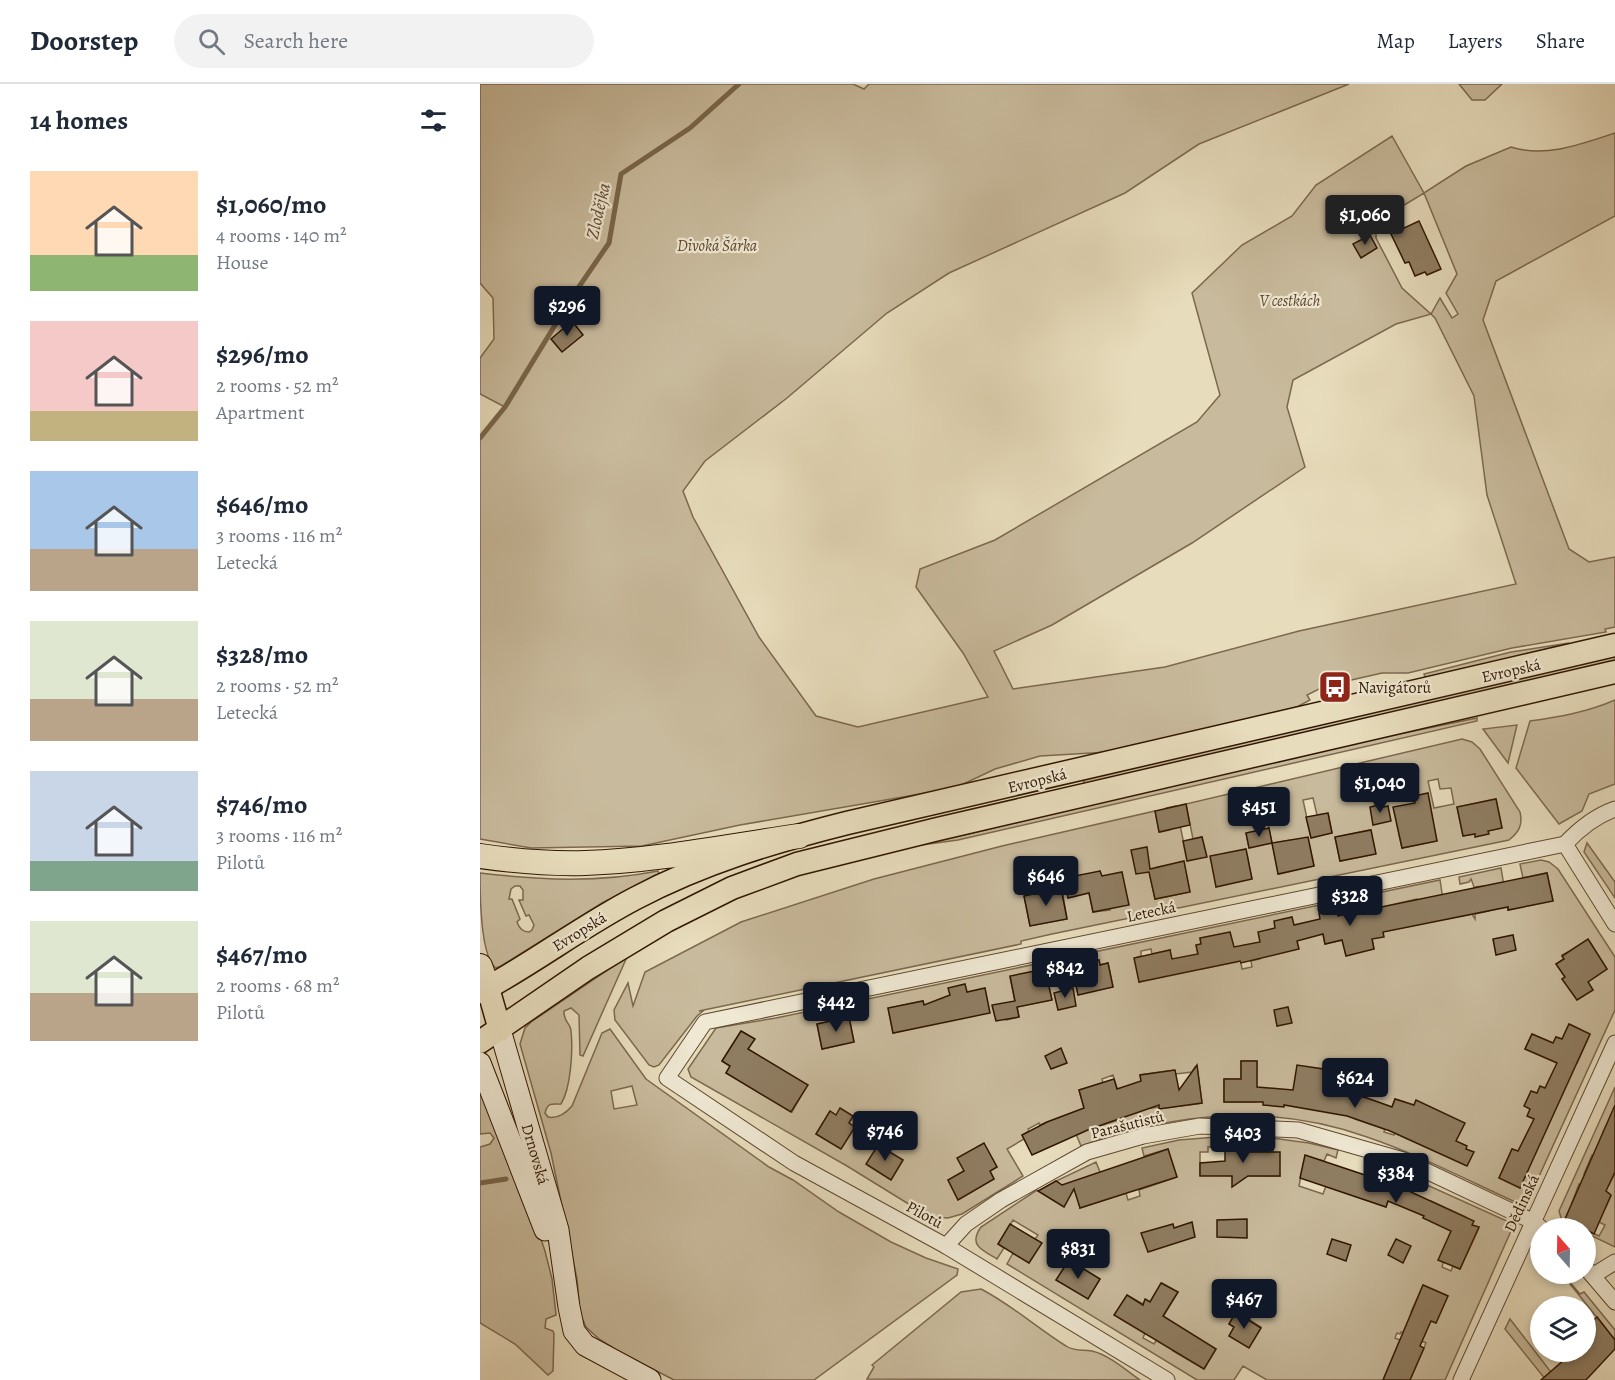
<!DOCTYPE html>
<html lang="en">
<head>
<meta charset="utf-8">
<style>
  body { margin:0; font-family:Alegreya,serif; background:#f2f2f3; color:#1f2937; height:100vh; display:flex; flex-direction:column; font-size:22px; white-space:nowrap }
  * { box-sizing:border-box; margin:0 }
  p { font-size:20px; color:#747a83 }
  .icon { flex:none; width:33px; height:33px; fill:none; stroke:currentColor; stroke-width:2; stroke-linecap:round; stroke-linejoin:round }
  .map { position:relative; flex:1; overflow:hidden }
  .panel { display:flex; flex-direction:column; background:#fff; width:480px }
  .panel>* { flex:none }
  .needle { width:39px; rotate:340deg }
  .buttons { position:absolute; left:1050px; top:1134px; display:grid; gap:12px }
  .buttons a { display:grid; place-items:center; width:66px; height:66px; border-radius:50%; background:#fff; box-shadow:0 3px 9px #0003; font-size:30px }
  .price { position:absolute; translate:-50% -51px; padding:0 14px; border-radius:6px; background:#111827; color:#fff; font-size:20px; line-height:39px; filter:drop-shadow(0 2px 3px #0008) }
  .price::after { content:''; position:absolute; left:50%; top:36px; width:18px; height:14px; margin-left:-9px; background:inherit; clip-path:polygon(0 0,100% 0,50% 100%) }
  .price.current { background:#222; color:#fff }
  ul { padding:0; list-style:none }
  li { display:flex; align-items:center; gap:18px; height:150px; padding:0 30px }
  li span { display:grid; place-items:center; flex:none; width:168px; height:120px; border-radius:0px; color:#555 }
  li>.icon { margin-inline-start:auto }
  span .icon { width:72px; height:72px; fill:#fffc; stroke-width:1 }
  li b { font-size:26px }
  h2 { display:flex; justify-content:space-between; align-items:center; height:72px; padding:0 30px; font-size:26px }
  header { display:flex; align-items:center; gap:36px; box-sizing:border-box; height:84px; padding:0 30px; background:#fff; border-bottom:2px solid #e0e1e3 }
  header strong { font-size:28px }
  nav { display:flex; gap:33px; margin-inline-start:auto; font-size:21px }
  .search { width:420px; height:54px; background:#f2f2f3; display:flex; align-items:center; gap:15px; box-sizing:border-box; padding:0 21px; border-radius:33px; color:#747a83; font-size:22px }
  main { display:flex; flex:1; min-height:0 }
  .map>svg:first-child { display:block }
</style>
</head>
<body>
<header>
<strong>Doorstep</strong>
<div class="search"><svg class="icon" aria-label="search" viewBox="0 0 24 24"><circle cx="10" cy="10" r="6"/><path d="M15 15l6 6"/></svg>Search here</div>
<nav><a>Map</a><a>Layers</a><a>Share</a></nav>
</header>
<main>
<section class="panel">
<h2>14 homes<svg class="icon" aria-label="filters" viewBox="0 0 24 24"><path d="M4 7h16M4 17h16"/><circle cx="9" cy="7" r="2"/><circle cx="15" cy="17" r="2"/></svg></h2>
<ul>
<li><span style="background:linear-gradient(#ffd9b3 70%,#8fb573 0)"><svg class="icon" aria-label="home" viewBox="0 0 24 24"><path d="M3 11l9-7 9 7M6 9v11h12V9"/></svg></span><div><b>$1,060/mo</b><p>4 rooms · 140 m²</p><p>House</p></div></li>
<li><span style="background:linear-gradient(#f6c9c9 75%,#c2b280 0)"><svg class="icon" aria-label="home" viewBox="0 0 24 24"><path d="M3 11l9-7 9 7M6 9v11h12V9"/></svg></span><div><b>$296/mo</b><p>2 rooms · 52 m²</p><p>Apartment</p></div></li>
<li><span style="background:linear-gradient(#a9c7e8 65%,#b9a48a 0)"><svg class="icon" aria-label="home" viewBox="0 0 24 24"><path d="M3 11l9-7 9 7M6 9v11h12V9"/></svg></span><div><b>$646/mo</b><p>3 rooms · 116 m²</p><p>Letecká</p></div></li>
<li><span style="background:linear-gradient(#dfe7d0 65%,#b9a48a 0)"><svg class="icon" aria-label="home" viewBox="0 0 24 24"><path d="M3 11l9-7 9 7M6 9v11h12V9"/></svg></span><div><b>$328/mo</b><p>2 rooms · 52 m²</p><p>Letecká</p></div></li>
<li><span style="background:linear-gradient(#c9d6e8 75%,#7fa58c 0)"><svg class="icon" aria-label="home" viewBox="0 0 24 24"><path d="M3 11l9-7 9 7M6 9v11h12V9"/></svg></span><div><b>$746/mo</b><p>3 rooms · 116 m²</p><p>Pilotů</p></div></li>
<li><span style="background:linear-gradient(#dfe7d0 60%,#b9a48a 0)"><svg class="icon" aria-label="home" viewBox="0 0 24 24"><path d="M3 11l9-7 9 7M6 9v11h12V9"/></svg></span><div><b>$467/mo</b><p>2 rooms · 68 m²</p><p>Pilotů</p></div></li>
</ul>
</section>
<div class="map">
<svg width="1135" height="1296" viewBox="0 0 1135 1296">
  <rect width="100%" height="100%" fill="#e7dcbc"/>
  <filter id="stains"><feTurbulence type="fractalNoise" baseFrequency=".00333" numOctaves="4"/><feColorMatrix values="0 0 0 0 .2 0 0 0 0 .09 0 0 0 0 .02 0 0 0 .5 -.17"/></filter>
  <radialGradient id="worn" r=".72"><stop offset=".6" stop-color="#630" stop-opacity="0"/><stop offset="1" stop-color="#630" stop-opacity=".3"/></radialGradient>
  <g fill="#c8ba9c" stroke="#7c684e" stroke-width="1.5" fill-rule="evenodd">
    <path d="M0,0H373L384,5L389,0H869L719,60L645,109L469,189L407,229L307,314L225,377L203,407L213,433L279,553L336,632L378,643L508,613L483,569L436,503L440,485L515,456L717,338L740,311L712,209L762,161L812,132L836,101L912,52L944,109L986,82L1031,63C1065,74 1102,60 1135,49V132L1016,197L1003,236L1089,465L1109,478L1135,473V543L1125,545L1126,548L1032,564L928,589H902L845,602L827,611L830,616L817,623L629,668L560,672L515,685L475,704L260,741L162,762L51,764L0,755V354L25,323L0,310V274L14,255L13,214L0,199ZM944,109L977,190L966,209L978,230L972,234L960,214L951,230L922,204L896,154V138ZM951,230L955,234L994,312L1007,411L1036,500L819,547L685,583L533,605L514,567L572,541L712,459L825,383L807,323L813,296L916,240Z"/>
    <polygon points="979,0 1022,0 1005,16 992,16"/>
    <polygon points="1089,559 946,595 944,590 1031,568"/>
    <polygon points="1135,571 1135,579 605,702 603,695"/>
    <path d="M1135,616V700L1109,710L1102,727L1079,740L1036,684L1050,637C1079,633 1108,628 1135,616Z"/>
    <polygon points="997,634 997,637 478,756 441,761 866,661"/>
    <polygon points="1037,641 1028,679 1003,645"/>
    <path d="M982,655L992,658L1000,665L1040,728C1043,741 1039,748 1029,756L572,850L541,857V860L219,927H223L217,932L179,981L174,983L169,981L135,936L134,926L148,899L153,922L165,888L261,838L394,795L522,762L675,727L680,748L690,746L686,724L696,722L705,765L726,773L722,753L713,755L706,720ZM958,695L960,705L971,704L974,720L954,724L948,697ZM945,710L957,757L922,764L917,740L931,720L935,719L934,712ZM833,714L837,731L848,729L852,749L831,753L823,716ZM1016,715L1022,744L983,752L977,723ZM785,726L792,759L769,763L766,749L777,747L773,728ZM890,746L895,770L860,777L855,753ZM810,756L811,762L829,759L834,782L799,790L792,759ZM767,771L772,795L737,802ZM589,779L593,795L620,787L630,826L613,828L609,809L595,806L586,808L581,781ZM695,780L705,784L710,808L675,815L670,792L678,789L677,783ZM579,805L583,811L587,835L550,842L544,812Z"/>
    <polygon points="1107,759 1135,798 1135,814 1104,768"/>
    <path d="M1061,776L1069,778L1078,785L1135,873V926L1050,1112L1040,1118L1033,1117C985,1095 937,1070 887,1053C790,1019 697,1028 601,1062L596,1050L567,1038L560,1041L559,1039L548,1045L549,1047L542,1051L544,1055L527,1065L543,1092L482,1130L468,1134L454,1133L440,1127L367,1082L211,993L208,985L236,944L296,934L960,796L966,835L992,830L995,835V830L1009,827L1004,802L994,803L991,795L989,798L980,800L979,793L1021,784L1028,826L1073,817L1067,789L1043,794L1040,780ZM937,815L942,840L906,847L902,823ZM856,826L858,832L875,828L880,851L891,849L894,865L866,871L863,856L845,860L840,836L841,829ZM750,848L757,878L721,885L716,861L721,860L720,854ZM1110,858L1127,885L1108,898L1113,906L1097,916L1082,895L1085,893L1076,880L1084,875L1082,871L1088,868L1090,871ZM777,859L780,875L771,877L772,883L762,885L758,863ZM671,865L672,870L690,866L660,898L655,874L661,872V867ZM619,876L620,881L628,879L633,903L598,910L593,887L595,886L594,880ZM565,886L572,916L537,923L539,933L526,936L522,921L535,918L530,893ZM443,917L448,941L413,949L408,924ZM369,933L374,958L342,965L337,940ZM1089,940L1110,950L1097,979L1045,965L1052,950L1073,959L1076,953L1082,955ZM261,947L274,955L262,962L327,1001L312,1028L246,989L250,982L242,977ZM761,977H777L776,1018H744V995H761ZM715,983H717L722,1019L679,1025V1023L665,1025L660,991L694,986L696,990L712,988ZM633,991L639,1010L635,1012L642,1035L615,1043L604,1024L599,1006L623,999L622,995ZM882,1013L912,1023L915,1015L925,1018L914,1051L904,1048L905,1045L875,1035ZM350,1027L356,1031L373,1033L369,1039L375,1043L361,1065L336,1050ZM504,1060L517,1083L510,1087L514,1095L478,1116L468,1096L484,1087ZM398,1061L423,1076L411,1096L387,1081ZM1032,1065L1053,1074L1040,1104L1019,1094Z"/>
    <path d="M178,787L179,790L122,819L21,882L16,884C0,873 0,811 0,789C60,796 118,799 178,787ZM35,802H40L43,806V816H39L46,832L49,831L54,841L52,846L49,848C42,848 39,844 37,838L40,835L32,815H29L31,805Z"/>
    <path d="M147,873L103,972L100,971L99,931L91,924L84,927C83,937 91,940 91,947C93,966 91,1004 81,1020C76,1021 68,1016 65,1029L68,1033C78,1035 86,1029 92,1022L122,949L130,945L166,995L289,1083L313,1096L359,1128L411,1158L446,1174L478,1185L477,1191L334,1296H194L138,1267L119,1255L106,1243L100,1229L97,1195L71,1069L40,960L45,944L51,938ZM152,1002L157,1021L134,1025L131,1007Z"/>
    <path d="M1135,1003V1024L1123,1048L1135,1072V1163L1106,1149V1146L1119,1152L1125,1141L1115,1136L1122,1121L1126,1123L1131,1112L1127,1108L1107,1098L1105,1102L1099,1100L1092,1119L1096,1121L1092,1130L1088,1129L1085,1135L1101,1144H1096L1082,1137L1079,1127ZM1112,1071L1127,1077L1125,1087L1134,1091L1129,1101L1104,1090Z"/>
    <polygon points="0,1007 54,1135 65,1167 72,1195 76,1231 66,1235 65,1244 73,1247 74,1250 73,1287 68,1291 35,1260 0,1239 0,1063 10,1060 14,1054 10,1049 0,1050"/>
    <path d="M736,1053V1063H728V1068H720V1091L800,1092L792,1064H784V1053L829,1059L858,1066L856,1074L847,1070L844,1077L825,1072L819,1102L843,1110L846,1102L906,1123L913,1101L906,1098L907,1094L900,1091L903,1081L1029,1138L1031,1147L965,1296H930L946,1259L921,1248L920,1250L917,1249L915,1254L920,1256L903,1296H787L763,1282L754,1296H717L527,1180L533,1169L549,1179L561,1159L555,1155L558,1151L533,1136L518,1160L524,1164L517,1175C502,1166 488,1161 501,1143L557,1106L584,1123L592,1108L576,1097L616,1078L620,1088L600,1124L646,1109L648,1116L660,1112L659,1106L697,1093L688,1065L664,1072L662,1064L699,1056ZM951,1117L986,1133L992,1141L999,1144L980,1185L973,1182L971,1187L962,1183L971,1147L943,1134ZM589,1176L620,1195L608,1214L576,1196ZM682,1199L698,1208L683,1233L687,1239L674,1260L663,1254L665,1249L635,1231L647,1211L663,1220L666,1215L670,1218ZM943,1201L968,1212L956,1239L931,1228ZM756,1228L781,1243L772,1258L758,1257L749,1252L754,1243L749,1240ZM705,1246L736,1265L724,1285L693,1267Z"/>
    <polygon points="1082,1190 1090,1190 1092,1192 1088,1196 1100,1210 1104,1208 1135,1246 1135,1256"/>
    <path d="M501,1205C532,1221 557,1244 586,1262C595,1268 603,1265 612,1267C629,1271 646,1286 660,1296L387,1295L394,1283L392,1281L481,1208Z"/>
    <polygon points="1030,1235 1074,1292 1066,1296 1025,1245"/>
  </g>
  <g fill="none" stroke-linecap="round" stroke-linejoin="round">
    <g stroke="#79654a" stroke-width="5">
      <polyline points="0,354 25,323 94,210 129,159 141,90 210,44 259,0"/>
      <polyline points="0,1099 26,1095"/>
    </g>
  </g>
  <g fill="#8f7d62" stroke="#301600" stroke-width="1.5">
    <polygon points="939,137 961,185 947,191 945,188 935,192 929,178 925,179 911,150"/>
    <polygon points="890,151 897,164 881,174 873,160"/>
    <polygon points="92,237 103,251 82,268 71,255"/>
    <polygon points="948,709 957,757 922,764 913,723 935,719 934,712"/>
    <polygon points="1016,715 1022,744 1008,747 1009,750 995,753 995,750 983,752 977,723"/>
    <polygon points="706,720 710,741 679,748 675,727"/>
    <polygon points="903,720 903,723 908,722 911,737 893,741 890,723"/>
    <polygon points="848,729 852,749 831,754 826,733"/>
    <polygon points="789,744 792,759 769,764 766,749"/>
    <polygon points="891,746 896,770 860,777 855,753"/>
    <polygon points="722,753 727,773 707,777 703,757"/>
    <polygon points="828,753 834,782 798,790 792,759"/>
    <polygon points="667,763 670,785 704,777 710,808 675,815 669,788 656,790 651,766"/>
    <polygon points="766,765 772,795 736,803 730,772"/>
    <polygon points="620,787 622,792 642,788 649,821 613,828 609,809 588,814 584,794"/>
    <polygon points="1067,789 1073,817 1028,826 1028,823 903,848 904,853 892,855 894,865 866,872 862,856 845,860 843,850 817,857 819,865 761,879 760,877 659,898 654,874 690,866 692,875 718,870 716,861 721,860 720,854 750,848 754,863 780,858 778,848 795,844 794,837 812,833 814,841 840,835 839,829 856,826 858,832"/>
    <polygon points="581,804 587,835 550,842 544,812"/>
    <polygon points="1033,851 1036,866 1016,871 1013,855"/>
    <polygon points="1108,855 1127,885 1108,898 1113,906 1097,916 1082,895 1085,893 1076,880 1084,875 1082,872"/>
    <polygon points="609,876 610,878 619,876 620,881 628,879 633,903 598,911 593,886 595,886 594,879"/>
    <polygon points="565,885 572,916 537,923 539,933 516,937 512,921 535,917 530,892"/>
    <polygon points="485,900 487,908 505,904 510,929 413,949 408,924 443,917 444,921 470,911 468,904"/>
    <polygon points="593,904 596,922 578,926 574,909"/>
    <polygon points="808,923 812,939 797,942 794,926"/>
    <polygon points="369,933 374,958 342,965 337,940"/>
    <polygon points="1089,940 1110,950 1040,1104 1019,1094 1032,1065 1038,1067 1054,1035 1047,1032 1050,1025 1044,1022 1051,1007 1057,1009 1060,1002 1065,1004 1077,979 1045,965 1052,950 1073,959 1076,953 1082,955"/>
    <polygon points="261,947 275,955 268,965 328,1001 311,1028 246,989 250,982 242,977"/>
    <polygon points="581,964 587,979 571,985 565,972"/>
    <polygon points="761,977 777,977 777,1003 813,1006 817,981 850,986 847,1005 887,1014 912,1023 915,1015 934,1021 936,1016 985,1039 976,1057 987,1062 986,1065 994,1068 987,1082 910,1047 867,1032 804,1021 804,1023 783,1021 783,1018 744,1018 744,995 761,995"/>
    <polygon points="717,981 722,1019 679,1025 679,1021 610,1045 552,1071 542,1051 567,1038 604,1024 599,1006 634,995 637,1005 661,997 660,991 695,986 699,1006"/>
    <polygon points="1135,1021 1135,1088 1126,1107 1131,1111 1114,1150 1085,1135"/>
    <polygon points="360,1024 373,1032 369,1039 375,1043 361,1065 336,1050 350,1027 356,1031"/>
    <polygon points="504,1059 517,1083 510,1087 514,1095 478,1116 468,1096 484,1087 477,1074"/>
    <polygon points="745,1059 760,1059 760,1064 768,1064 768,1068 800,1068 800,1092 768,1092 752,1103 752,1092 720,1092 720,1079 745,1077"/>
    <polygon points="398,1061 423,1076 411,1096 386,1080"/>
    <polygon points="688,1065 697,1093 600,1124 594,1105 584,1123 558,1107 576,1097 582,1101"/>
    <polygon points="825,1071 918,1102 994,1137 992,1141 999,1143 980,1185 958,1176 971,1147 943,1134 944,1132 908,1117 906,1123 820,1094"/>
    <polygon points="767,1135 767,1154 737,1153 737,1136"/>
    <polygon points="712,1138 715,1153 668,1168 661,1149 693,1140 694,1144"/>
    <polygon points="530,1140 562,1159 549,1179 518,1160"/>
    <polygon points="852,1155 871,1161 866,1177 847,1170"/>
    <polygon points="916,1155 931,1162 923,1179 908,1171"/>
    <polygon points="589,1176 620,1195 608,1215 576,1196"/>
    <polygon points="681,1199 698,1208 683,1232 736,1265 724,1285 634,1231 647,1211 663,1221 665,1215 670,1218"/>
    <polygon points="943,1201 968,1212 956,1239 951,1237 940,1262 944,1264 930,1296 903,1296"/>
    <polygon points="756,1228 781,1244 769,1264 749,1252 754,1243 749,1240"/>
    <polygon points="1117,1233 1135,1256 1135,1265 1106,1296 1061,1296 1093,1268 1106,1268 1106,1243"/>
  </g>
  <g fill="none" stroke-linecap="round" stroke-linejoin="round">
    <defs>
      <g id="minor">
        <polyline points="1085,760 1135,840"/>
        <path d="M1085,760C1100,744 1115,732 1135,725"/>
        <polyline points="466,1162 486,1140 521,1116 607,1068 663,1052 720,1042 818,1046 923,1076 1052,1137 1061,1144"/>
        <polyline points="1106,1184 1135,1218"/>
        <polyline points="1114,1191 1135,1178"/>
        <polyline points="687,1296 466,1162 314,1079 187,994 225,938 1085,760"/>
        <polyline points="981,1296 1135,959"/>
      </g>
      <g id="secondary">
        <polyline points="20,946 78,1146 89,1223 94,1247 105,1261 170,1296"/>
        <polyline points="0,979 65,1146"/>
      </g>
      <g id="primary">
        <polyline points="8,904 20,946"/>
        <path d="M0,908C54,879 102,842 156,814C222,779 295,757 367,739L1135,561"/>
        <polyline points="0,958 108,884 186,837 252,804 317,780 458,745 1135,588"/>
      </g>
      <g id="trunk">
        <path d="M0,772C35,777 70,780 105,779C174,777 250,762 319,752"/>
        <polyline points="0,882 8,904"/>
      </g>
    </defs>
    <use href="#minor" stroke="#5e482f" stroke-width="17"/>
    <use href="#secondary" stroke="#301600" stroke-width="23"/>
    <use href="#primary" stroke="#301600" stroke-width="25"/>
    <use href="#trunk" stroke="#301600" stroke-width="26"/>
    <use href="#minor" stroke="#efe8d3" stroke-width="15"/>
    <use href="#secondary" stroke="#efe8d3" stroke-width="21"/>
    <use href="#primary" stroke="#e7dcbc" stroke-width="22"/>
    <use href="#trunk" stroke="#e7dcbc" stroke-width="24"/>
  </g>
  <defs>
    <symbol id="bus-square" viewBox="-11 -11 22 22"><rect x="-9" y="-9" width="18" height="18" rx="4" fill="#8f2418" stroke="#efe8d3"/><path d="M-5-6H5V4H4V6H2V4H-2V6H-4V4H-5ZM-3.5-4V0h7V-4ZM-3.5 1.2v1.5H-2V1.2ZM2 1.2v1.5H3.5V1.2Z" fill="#fff"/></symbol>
  </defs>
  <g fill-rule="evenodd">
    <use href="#bus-square" x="836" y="584" width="38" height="38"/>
  </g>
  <g text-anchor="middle" stroke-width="4.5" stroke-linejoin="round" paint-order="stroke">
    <g font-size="16" font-style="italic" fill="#5e472f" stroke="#efe8d3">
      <text x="237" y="167">Divoká Šárka</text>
      <text x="810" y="222">V cestkách</text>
    </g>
    <g font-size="16" fill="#301600" stroke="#efe8d3">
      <text transform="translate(1031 586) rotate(-13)" y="6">Evropská</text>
      <text transform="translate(557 696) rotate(-14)" y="6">Evropská</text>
      <text transform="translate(671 827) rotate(-12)" y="6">Letecká</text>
      <text transform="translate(99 847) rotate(-32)" y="6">Evropská</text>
      <text transform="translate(647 1040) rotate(-14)" y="6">Parašutistů</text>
      <text transform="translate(56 1070) rotate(74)" y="6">Drnovská</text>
      <text transform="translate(1041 1119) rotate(-65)" y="6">Dědinská</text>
      <text transform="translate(445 1130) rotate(29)" y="6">Pilotů</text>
    </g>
    <g font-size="16" fill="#301600" stroke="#efe8d3" text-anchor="start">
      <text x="878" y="609">Navigátorů</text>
    </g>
    <g font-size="18" font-style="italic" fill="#604a32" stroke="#efe8d3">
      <text transform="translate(118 127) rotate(-77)" y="6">Zlodějka</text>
    </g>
  </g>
  <rect width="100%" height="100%" filter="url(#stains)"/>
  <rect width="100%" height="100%" fill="url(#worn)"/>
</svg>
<div class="buttons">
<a><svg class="needle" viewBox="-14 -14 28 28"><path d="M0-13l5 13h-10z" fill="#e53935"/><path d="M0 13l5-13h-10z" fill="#747a83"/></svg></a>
<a><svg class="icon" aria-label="layers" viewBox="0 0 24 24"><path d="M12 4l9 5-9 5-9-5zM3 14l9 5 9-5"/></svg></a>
</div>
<b class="price current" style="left:885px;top:162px">$1,060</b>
<b class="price" style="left:87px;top:253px">$296</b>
<b class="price" style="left:900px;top:730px">$1,040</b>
<b class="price" style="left:779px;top:754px">$451</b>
<b class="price" style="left:566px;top:823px">$646</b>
<b class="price" style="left:870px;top:843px">$328</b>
<b class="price" style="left:585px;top:915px">$842</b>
<b class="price" style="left:356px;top:949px">$442</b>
<b class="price" style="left:875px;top:1025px">$624</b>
<b class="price" style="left:405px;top:1078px">$746</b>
<b class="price" style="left:763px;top:1080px">$403</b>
<b class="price" style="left:916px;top:1120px">$384</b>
<b class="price" style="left:598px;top:1196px">$831</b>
<b class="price" style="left:764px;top:1246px">$467</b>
</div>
</main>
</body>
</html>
